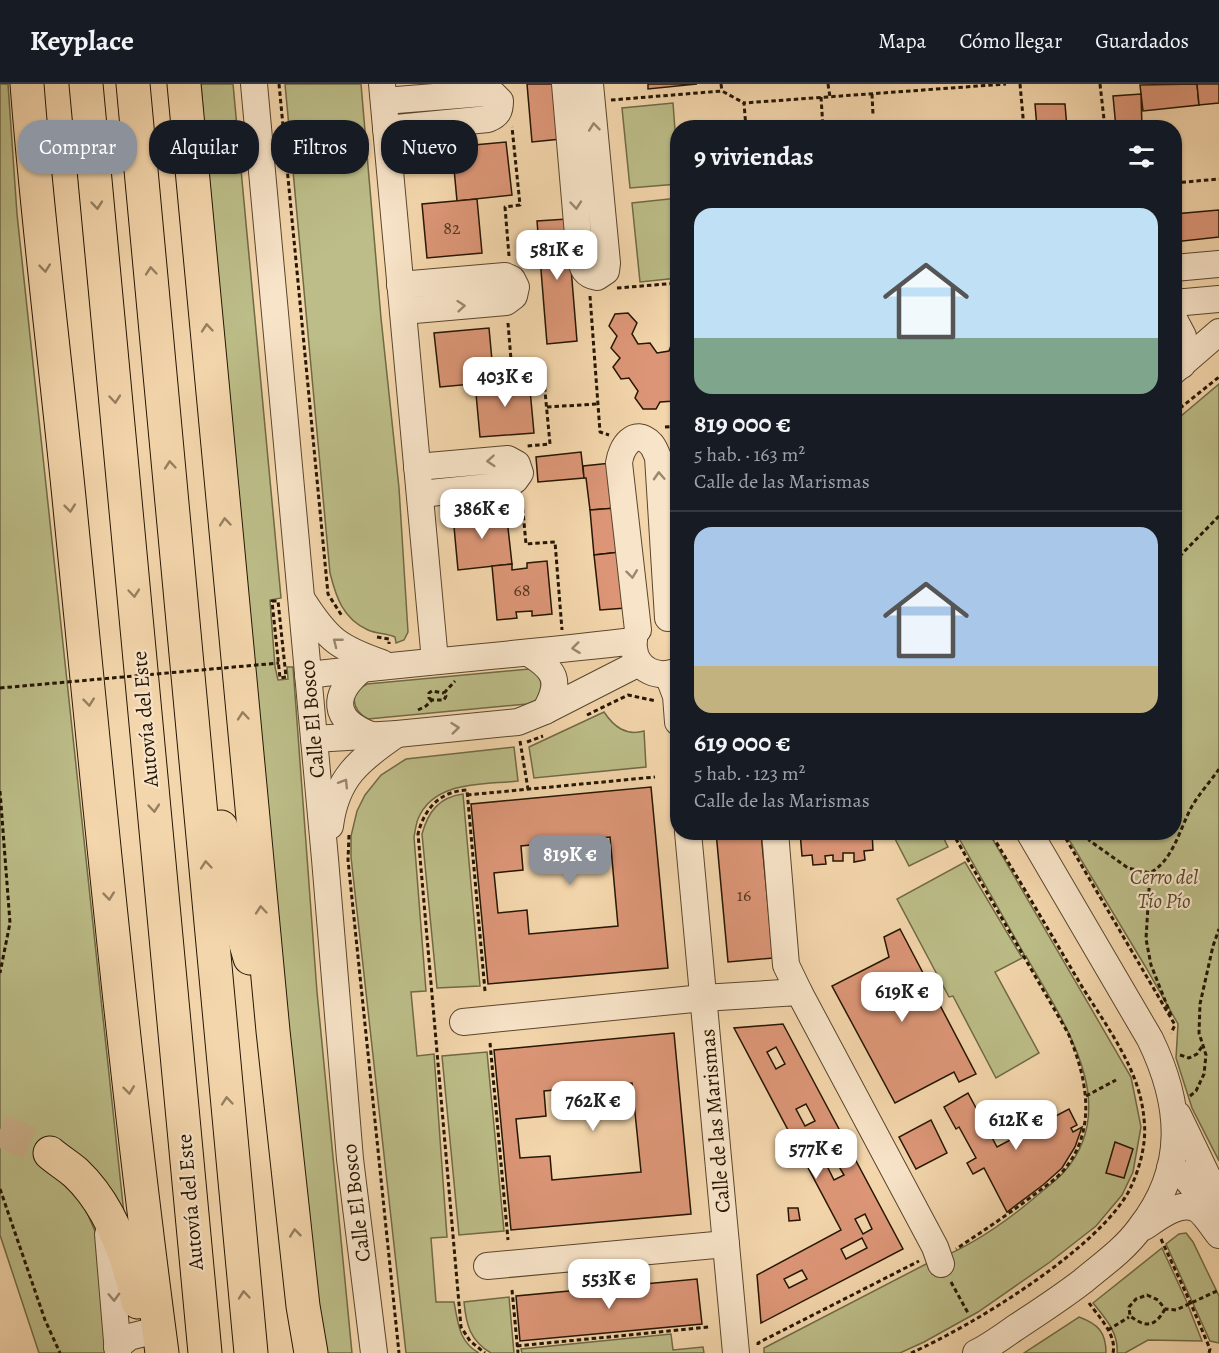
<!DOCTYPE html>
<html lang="es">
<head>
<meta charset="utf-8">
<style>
  body { margin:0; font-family:Alegreya,serif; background:#20242c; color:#f1f3f6; height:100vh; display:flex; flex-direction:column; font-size:22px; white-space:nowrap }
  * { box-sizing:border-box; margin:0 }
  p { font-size:20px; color:#9ea1a6 }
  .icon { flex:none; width:33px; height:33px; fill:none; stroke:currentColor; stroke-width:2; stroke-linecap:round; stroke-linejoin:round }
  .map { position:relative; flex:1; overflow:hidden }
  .drawer { position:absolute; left:670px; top:36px; width:512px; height:720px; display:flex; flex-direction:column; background:#171b24; border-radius:24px; box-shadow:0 2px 4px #0004 }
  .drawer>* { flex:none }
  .banner { position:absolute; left:18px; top:36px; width:562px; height:54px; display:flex; gap:12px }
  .price { position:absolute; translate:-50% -51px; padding:0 14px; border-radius:12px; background:#fff; color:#222; font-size:20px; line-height:39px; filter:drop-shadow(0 2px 3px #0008) }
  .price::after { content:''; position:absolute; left:50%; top:36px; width:18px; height:14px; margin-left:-9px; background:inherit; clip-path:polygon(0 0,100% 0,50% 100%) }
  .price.current { background:#8c9099; color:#fff }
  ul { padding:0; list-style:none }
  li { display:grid; align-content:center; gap:12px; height:318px; padding:0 24px }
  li+li { border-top:2px solid #363941 }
  li span { display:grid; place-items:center; height:186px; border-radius:18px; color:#555 }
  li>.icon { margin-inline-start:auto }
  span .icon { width:108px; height:108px; fill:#fffc; stroke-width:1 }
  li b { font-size:26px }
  h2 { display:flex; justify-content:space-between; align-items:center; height:72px; padding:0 24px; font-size:26px }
  .chip { padding:0 21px; border-radius:24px; background:#171b24; box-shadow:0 2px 4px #0004; font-size:21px; line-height:54px }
  .chip.current { background:#8c9099; color:#fff }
  header { display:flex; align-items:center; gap:36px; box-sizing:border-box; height:84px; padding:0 30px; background:#171b24; border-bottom:2px solid #363941 }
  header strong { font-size:28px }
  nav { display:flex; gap:33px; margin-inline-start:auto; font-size:21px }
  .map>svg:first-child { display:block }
</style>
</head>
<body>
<header>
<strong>Keyplace</strong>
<nav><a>Mapa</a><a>Cómo llegar</a><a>Guardados</a></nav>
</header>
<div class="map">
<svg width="1219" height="1269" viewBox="0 0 1219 1269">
  <rect width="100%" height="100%" fill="#f4d6ac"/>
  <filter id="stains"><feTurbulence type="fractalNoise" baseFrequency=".00333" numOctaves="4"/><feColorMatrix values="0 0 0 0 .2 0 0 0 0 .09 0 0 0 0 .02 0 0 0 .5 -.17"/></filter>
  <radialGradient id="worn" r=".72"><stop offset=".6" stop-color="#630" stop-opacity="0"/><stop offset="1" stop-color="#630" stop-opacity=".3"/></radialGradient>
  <g fill="#bcbd88" stroke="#706a45" stroke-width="1.5">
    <polygon points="0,0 8,0 17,130 124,1130 81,1074 56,1054 42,1080 83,1119 100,1159 108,1269 39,1269 0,1151"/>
    <polygon points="201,0 233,0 281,514 270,516 275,583 278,596 288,595 287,583 293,583 317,908 352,1269 327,1269 308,1149 209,115"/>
    <path d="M285,0H361L381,234L399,404L408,548L404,556L396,559L395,553C386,549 377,550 368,546C343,535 336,513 330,489Z"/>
    <polygon points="673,19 675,46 678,46 678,100 630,104 622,24"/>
    <polygon points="678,114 678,194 640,198 632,119"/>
    <polygon points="1219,300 1219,1077 1192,1024 1176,974 1178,940 1145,882 1065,749 1174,748 1175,337"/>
    <path d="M529,585C544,593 543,602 537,616L527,620L368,635C352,626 348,609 367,600Z"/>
    <path d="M604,628C614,643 626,652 644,647L646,683L534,694L529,663Z"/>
    <path d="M514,663L518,697C484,701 434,696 418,735C416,740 415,748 414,753L426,907L411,908L417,972L434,970L447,1153L431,1154L436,1218H454C458,1239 459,1258 479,1269H406L351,773V752L357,727L365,711L381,691L406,675Z"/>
    <path d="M463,710L480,902L437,904L422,750C428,728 439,713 463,710Z"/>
    <polygon points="892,749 941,749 948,763 909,782"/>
    <path d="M956,749H989L1131,993L1141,1043L1133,1088L1122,1111L1096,1142L1050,1178L978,1228L924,1258L900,1269H764V1264L928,1179C966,1165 1002,1141 1033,1115C1043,1106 1055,1098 1064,1088C1124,1020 1061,935 1026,872L995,888L1039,969L996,994L953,912L949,913L897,815L965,778L1021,872L1024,870Z"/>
    <polygon points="487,968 504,1147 459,1151 442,972"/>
    <polygon points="1186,1149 1193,1158 1219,1212 1219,1259 1210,1257 1166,1160 1179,1150"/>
    <path d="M1162,1164L1186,1216L1202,1257L1148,1256L1125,1269H1117C1119,1249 1105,1234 1093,1219Z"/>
    <path d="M509,1213L514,1269H491C470,1257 466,1240 464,1218Z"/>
    <path d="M1079,1233C1098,1240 1106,1248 1106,1269H1024Z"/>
    <polygon points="671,1250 673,1266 703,1263 704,1269 522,1269 521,1265"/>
  </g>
  <g fill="#dc9677" stroke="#251602" stroke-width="1.5" fill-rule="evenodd">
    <polygon points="527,0 556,0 561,55 532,58"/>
    <polygon points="648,0 697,0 648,5"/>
    <polygon points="1197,0 1199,21 1143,27 1140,1"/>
    <polygon points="1197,0 1219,0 1219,19 1199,21"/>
    <polygon points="1141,10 1142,44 1116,44 1113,12"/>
    <polygon points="1035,20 1065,20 1067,44 1037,44"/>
    <polygon points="506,58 512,111 457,117 452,63"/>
    <polygon points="477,115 482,169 427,174 422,120"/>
    <polygon points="1219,126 1219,153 1174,158 1174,130"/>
    <polygon points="567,135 577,257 547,260 537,137"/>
    <polygon points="628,229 637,239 632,250 638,260 650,259 657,269 669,267 673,256 678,256 678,322 675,317 660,318 656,325 643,325 635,314 638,307 629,294 621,295 613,283 620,274 611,264 617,252 609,242 615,230"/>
    <polygon points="489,244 494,298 440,303 434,249"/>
    <polygon points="529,295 534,349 480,353 475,299"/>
    <polygon points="581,368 584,394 538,398 536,373"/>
    <polygon points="678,372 678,488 667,373"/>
    <polygon points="611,379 616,424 590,426 586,394 584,394 583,382"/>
    <polygon points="616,424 620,468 594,471 590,426"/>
    <polygon points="506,426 512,480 458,486 453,432"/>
    <polygon points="620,468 626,524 600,526 594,471"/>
    <polygon points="547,477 552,530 532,532 532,527 516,528 517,534 497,536 492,482 512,480 512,486 527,484 527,479"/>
    <path d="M651,703L668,884L488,900L471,720ZM610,753L618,842L529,850L527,826L498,829L494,789L523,786L521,762Z"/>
    <polygon points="716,748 761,748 773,874 728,878"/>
    <polygon points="800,748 872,748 873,766 864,767 865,776 854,778 854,769 843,769 843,777 833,777 833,771 825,772 826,780 813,781 812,771 802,772"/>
    <polygon points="900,845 976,990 959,998 954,988 895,1019 832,902 889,873 884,853"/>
    <path d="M783,940L903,1165L761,1239L757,1191L841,1146L734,944ZM776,963L785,980L776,985L767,968ZM806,1020L815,1037L805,1042L796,1025ZM834,1074L844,1091L834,1096L825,1078ZM865,1130L872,1145L863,1150L855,1135ZM862,1154L867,1164L846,1175L841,1165ZM802,1186L807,1195L789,1204L784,1195Z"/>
    <path d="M674,949L691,1130L511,1146L494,966ZM632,999L641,1088L552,1096L550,1072L520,1074L516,1035L546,1032L544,1007Z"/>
    <polygon points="968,1009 997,1063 1069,1025 1077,1041 1071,1044 1073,1048 1082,1043 1075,1063 1062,1084 1043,1101 1007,1128 984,1084 973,1090 967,1079 976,1074 959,1043 956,1045 944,1023"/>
    <polygon points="931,1036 947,1069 916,1085 899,1053"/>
    <polygon points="1115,1058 1133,1065 1124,1094 1106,1089"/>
    <polygon points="788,1124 798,1124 800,1136 789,1137"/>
    <polygon points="697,1195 702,1240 520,1257 516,1212"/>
  </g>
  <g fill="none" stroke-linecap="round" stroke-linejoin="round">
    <polyline stroke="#cbb08a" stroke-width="33" stroke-dasharray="33 16" stroke-linecap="butt" points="0,1046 50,1069"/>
    <defs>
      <g id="minor">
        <polyline points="254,0 325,775 350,1075 374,1269"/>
        <polyline points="382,0 435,577"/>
        <path d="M565,0L580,174C583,185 585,191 597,193L606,187L607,179L590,0"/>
        <path d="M384,17L484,9L493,10L500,17C500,27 498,31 488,35L386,45"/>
        <polyline points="1174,184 1219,180"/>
        <polyline points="400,201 505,192 512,195 516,203 514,212 506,218 403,227"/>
        <polyline points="1174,219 1219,215"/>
        <polyline points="1174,235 1183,252 1182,281"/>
        <polyline points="1174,287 1219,248"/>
        <polyline points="417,383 508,375 517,380 520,389 515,396 508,401 420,410"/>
        <path d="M303,517C328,556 339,564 382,579"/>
        <path d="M638,546L619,379C621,364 634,342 651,360C654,363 656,369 658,373L668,534"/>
        <path d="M634,564C636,587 659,595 678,587"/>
        <path d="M530,570C557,587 561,599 545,627"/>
        <path d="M362,585C331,611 332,636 371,651"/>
        <path d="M308,591C417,578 526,570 634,557"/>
        <polyline points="668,591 676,612 678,638"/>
        <polyline points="314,655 397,650 518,638 545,627 639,579"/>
        <path d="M330,742C336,694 359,676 397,650"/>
        <polyline points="688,748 736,1269"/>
        <polyline points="775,748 786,881 799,908"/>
        <polyline points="463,938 703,914 799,908 935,1163 941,1180"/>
        <polyline points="1178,1031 1213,1104 1219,1131"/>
        <path d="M1170,1084C1190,1090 1201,1117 1211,1134"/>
        <path d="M1144,1143C1158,1134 1179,1116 1197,1125C1205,1130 1213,1144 1219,1151"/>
        <polyline points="108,1150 118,1269"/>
        <polyline points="487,1182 726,1160"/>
        <polyline points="117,1263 129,1253 145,1249"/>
        <path d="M976,1269C990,1262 1002,1253 1015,1244C1038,1229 1061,1214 1083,1197C1102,1181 1125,1165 1140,1144C1187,1084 1182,1021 1150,955L1029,748"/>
      </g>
      <g id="highway">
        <path d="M27,0C38,145 57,289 71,434C99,713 125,991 162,1269"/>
        <polyline points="86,0 205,1269"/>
        <polyline points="133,0 251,1269"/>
        <polyline points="184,0 273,947 303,1222 311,1269"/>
        <polyline points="221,743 243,850 250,874"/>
        <path d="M50,1069C58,1076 68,1082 76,1089C111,1122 128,1172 138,1218"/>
      </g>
    </defs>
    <use href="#minor" stroke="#59462c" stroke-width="28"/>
    <use href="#highway" stroke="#251602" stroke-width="35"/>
    <g stroke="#251602" stroke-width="3" stroke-dasharray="4.5 3" stroke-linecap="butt">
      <polyline points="279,0 328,510 342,532"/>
      <polyline points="721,0 722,7"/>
      <polyline points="828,0 830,13"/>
      <polyline points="1020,0 1024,44"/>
      <polyline points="1100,0 1105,44"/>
      <polyline points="872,10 873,31"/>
      <polyline points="821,13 823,44"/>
      <polyline points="611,16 722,7 744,19"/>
      <polyline points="746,44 744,19 1006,0"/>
      <polyline points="1174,99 1219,95"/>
      <polyline points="509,172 505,123 520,121 512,43"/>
      <polyline points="617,204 678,199"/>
      <polyline points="590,212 600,348 609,351"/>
      <polyline points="508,239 512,288 543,286 550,360 527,362"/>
      <polyline points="547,323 597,320"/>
      <polyline points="1174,329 1219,293"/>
      <polyline points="665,343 678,342"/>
      <polyline points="522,417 526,460 555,458 562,546"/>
      <polyline points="1174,478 1219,432"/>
      <polygon points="272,517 278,517 286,593 280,594"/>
      <polyline points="377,553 389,555 389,560"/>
      <polyline points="432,616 429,614 429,609 432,607 444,609"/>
      <polyline points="418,626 426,622 432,616 444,616 446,612 444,609 455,597"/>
      <polyline points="587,631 628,611 656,617"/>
      <polyline points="520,657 528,705"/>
      <polyline points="527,658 543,652"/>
      <polyline points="0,707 10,839 0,889"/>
      <polyline points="467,711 655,693"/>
      <path d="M952,748L1068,949C1087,994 1098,1046 1063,1087C1055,1096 1044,1103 1035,1110C1009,1130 983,1147 956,1165"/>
      <polyline points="1062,748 1175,941 1171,949"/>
      <path d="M1083,748L1090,757L1128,784L1150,789C1173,776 1179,747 1191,724C1198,711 1210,698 1219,685"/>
      <polyline points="349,751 348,776 399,1269"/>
      <polyline points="1150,789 1146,855 1151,881 1172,934"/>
      <path d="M485,907L467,706C440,707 424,725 418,750L461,1243L470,1257L485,1269"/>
      <polyline points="490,959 508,1156"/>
      <polyline points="1180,971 1189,974 1197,970 1203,961"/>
      <polyline points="1086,1012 1116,996"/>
      <polyline points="1190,1012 1196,1007 1204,990 1206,971 1199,949 1200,920 1213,862 1219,845"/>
      <polyline points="0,1105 45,1236 60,1269"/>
      <polyline points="1161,1155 1191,1220 1210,1265 1209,1269"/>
      <polyline points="951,1198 968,1229"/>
      <polyline points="512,1206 518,1269"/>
      <path d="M1089,1219C1099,1233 1117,1251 1113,1269"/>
      <path d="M1165,1225C1155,1243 1146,1244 1130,1232L1129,1223L1136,1215L1147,1211L1158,1216L1165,1225L1176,1226L1219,1206"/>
      <polyline points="1108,1246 1129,1233"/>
      <polyline points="758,1261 758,1259 919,1177"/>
      <polyline points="517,1262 709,1243"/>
      <path d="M911,1269C972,1242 1100,1164 1130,1105C1140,1084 1147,1058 1144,1035C1140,985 1106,942 1081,901C1051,850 1021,799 990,748"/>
    </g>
    <use href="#minor" stroke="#f8e4c9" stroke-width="26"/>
    <use href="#highway" stroke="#f4d6ac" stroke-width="33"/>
    <polyline stroke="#251602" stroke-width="3" stroke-dasharray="4.5 3" stroke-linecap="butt" points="0,604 279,579"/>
  </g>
  <defs><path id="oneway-chevron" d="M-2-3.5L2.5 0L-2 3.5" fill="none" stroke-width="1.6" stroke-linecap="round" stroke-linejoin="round" transform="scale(1.5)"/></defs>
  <g stroke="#99876f">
    <use href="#oneway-chevron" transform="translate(594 43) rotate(-96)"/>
    <use href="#oneway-chevron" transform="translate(576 121) rotate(85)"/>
    <use href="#oneway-chevron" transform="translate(461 222) rotate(-5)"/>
    <use href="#oneway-chevron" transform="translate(491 377) rotate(176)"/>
    <use href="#oneway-chevron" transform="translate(659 392) rotate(-93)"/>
    <use href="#oneway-chevron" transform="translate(632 490) rotate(83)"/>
    <use href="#oneway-chevron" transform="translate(337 558) rotate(-142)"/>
    <use href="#oneway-chevron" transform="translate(576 564) rotate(173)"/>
    <use href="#oneway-chevron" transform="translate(455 644) rotate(-6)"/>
    <use href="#oneway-chevron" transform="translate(344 699) rotate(-58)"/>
    <use href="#oneway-chevron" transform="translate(114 1213) rotate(88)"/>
  </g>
  <g stroke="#978060">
    <use href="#oneway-chevron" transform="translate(97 121) rotate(85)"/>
    <use href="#oneway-chevron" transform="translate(45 184) rotate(84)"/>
    <use href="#oneway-chevron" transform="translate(151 187) rotate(-95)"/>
    <use href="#oneway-chevron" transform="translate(207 244) rotate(-95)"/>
    <use href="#oneway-chevron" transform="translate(115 315) rotate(85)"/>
    <use href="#oneway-chevron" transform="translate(170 381) rotate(-95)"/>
    <use href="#oneway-chevron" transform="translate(70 424) rotate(84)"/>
    <use href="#oneway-chevron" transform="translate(225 438) rotate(-95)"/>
    <use href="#oneway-chevron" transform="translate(134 509) rotate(85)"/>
    <use href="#oneway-chevron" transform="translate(89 618) rotate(84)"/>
    <use href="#oneway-chevron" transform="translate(243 632) rotate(-95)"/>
    <use href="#oneway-chevron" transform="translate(154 724) rotate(85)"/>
    <use href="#oneway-chevron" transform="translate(206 781) rotate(-95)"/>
    <use href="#oneway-chevron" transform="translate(109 812) rotate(84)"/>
    <use href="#oneway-chevron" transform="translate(261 826) rotate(-95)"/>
    <use href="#oneway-chevron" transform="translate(129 1006) rotate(83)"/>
    <use href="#oneway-chevron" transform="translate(227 1017) rotate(-95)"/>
    <use href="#oneway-chevron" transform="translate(295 1149) rotate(-96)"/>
    <use href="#oneway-chevron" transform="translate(244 1211) rotate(-95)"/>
  </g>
  <g text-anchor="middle" stroke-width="4.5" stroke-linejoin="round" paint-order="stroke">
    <g font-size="18" fill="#53361f">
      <text x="452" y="150">82</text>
      <text x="522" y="512">68</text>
      <text x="744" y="817">16</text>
    </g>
    <g font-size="21" fill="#251602" stroke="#f8e4c9">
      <text transform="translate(145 635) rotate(-95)" y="7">Autovía del Este</text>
      <text transform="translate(312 635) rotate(-95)" y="7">Calle El Bosco</text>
      <text transform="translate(715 1037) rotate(-95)" y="7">Calle de las Marismas</text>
      <text transform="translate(190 1118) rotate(-95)" y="7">Autovía del Este</text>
      <text transform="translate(356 1119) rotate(-97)" y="7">Calle El Bosco</text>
    </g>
    <g font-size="21" font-style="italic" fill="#52482a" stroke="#f8e4c9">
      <text x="1164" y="800">Cerro del<tspan x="1164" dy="24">Tío Pío</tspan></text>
    </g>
  </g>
  <rect width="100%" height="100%" filter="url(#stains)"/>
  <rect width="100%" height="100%" fill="url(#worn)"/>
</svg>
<b class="price" style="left:557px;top:197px">581K €</b>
<b class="price" style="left:505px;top:324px">403K €</b>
<b class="price" style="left:482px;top:456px">386K €</b>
<b class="price current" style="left:570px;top:802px">819K €</b>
<b class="price" style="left:902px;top:939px">619K €</b>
<b class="price" style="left:593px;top:1048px">762K €</b>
<b class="price" style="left:1016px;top:1067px">612K €</b>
<b class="price" style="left:816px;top:1096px">577K €</b>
<b class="price" style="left:609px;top:1226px">553K €</b>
<div class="banner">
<a class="chip current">Comprar</a>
<a class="chip">Alquilar</a>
<a class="chip">Filtros</a>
<a class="chip">Nuevo</a>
</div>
<section class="drawer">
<h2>9 viviendas<svg class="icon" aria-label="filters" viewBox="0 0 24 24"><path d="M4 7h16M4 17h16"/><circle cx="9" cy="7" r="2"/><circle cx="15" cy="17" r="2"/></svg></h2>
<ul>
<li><span style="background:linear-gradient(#bfe0f5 70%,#7fa58c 0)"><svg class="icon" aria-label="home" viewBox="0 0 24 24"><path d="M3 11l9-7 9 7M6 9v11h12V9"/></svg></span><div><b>819 000 €</b><p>5 hab. · 163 m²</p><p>Calle de las Marismas</p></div></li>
<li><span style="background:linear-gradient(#a9c7e8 75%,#c2b280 0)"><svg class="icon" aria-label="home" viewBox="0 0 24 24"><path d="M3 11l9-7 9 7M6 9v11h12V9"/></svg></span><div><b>619 000 €</b><p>5 hab. · 123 m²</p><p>Calle de las Marismas</p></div></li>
</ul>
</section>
</div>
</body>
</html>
